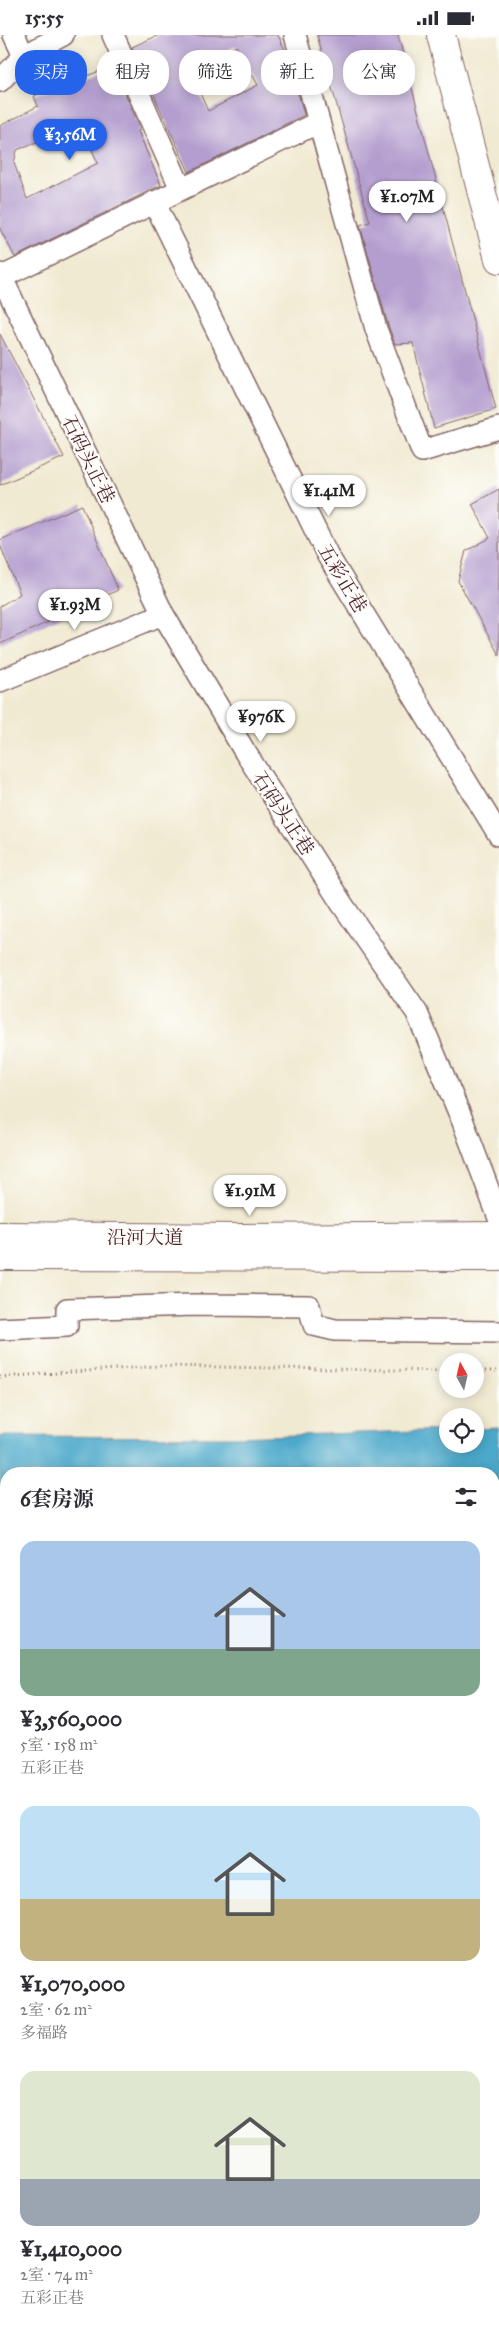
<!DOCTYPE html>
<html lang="zh">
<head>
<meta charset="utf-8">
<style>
  body { margin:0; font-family:"IM FELL Great Primer","Noto Serif SC",serif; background:#f2f2f3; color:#2b2b33; height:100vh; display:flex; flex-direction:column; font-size:19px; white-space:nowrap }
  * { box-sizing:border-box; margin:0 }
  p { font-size:16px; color:#7c7c81 }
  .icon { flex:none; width:28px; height:28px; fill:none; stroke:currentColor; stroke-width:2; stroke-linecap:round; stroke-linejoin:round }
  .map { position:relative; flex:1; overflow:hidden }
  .drawer { position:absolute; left:0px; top:1432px; width:500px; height:866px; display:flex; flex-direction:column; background:#fff; border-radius:20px 20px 0 0; box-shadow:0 2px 12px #0003 }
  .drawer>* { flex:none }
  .hud { position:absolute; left:15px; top:15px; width:470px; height:45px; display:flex; gap:10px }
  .needle { width:32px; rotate:352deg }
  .tools { position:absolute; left:439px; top:1318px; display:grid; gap:10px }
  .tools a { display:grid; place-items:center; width:45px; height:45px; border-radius:50%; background:#fff; box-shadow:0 2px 12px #0003; font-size:25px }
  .price { position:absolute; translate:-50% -42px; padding:0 11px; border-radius:18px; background:#fff; color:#222; font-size:16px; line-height:32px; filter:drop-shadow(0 1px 2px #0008) }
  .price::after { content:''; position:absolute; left:50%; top:30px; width:15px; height:11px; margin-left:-8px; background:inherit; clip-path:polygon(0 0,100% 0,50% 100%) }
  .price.active { background:#2563eb; color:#fff }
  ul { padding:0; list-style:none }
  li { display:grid; align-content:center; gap:10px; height:265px; padding:0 20px }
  li span { display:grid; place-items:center; height:155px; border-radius:15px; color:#555 }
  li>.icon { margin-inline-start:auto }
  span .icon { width:90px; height:90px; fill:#fffc; stroke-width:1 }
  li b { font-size:21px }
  h2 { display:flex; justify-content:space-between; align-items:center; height:60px; padding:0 20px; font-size:21px }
  .chip { padding:0 18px; border-radius:20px; background:#fff; box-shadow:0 2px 12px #0003; font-size:18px; line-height:45px }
  .chip.active { background:#2563eb; color:#fff }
  .status { display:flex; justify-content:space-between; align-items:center; height:35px; padding:0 25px; background:#fff; direction:ltr }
  .status svg { height:14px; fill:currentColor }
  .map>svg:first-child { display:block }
</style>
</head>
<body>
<div class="status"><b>15:55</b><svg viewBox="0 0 49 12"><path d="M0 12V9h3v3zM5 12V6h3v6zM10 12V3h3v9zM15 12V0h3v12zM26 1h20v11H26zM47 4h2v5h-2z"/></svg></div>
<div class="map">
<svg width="499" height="2298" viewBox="0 0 499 2298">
  <rect width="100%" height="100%" fill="#fdfcf7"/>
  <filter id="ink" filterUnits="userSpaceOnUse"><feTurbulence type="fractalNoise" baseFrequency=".02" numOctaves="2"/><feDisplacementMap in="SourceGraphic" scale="10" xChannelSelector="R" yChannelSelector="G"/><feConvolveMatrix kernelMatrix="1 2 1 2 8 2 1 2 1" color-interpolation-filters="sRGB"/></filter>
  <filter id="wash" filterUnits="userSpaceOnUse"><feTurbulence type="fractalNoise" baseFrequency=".0096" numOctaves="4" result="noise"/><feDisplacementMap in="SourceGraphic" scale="20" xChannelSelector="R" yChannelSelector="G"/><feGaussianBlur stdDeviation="1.12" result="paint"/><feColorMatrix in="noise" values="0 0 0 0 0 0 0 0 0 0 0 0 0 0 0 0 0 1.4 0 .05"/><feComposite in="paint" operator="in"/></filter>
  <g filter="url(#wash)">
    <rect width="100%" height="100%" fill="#f1ead2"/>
    <polygon fill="#9ace7f" stroke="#727655" points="494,2044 499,2045 499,2298 267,2298 267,2293 494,2292"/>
    <polygon fill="#7bb16e" stroke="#62684c" points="494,1934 498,1934 499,1938 499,1978 495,1979 499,2000 499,2045 494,2044"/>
    <polygon fill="#4ca9cb" stroke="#4b647b" points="499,1393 499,1761 494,1762 494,1439 6,1439 6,1784 0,1784 0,1401 234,1402 447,1395 448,1409 475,1409 475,1394"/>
    <g id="blocks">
      <g fill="#b49ecf" fill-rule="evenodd">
        <path d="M159,0H278L287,19L279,22L299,61L304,80L189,137L132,12ZM236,11L258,50L208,76L189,34Z"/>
        <polygon points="317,0 398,0 496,374 434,393 413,308 395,309 388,290 360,190 370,187"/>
        <path d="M113,31L138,88L140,95L138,96L161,150L15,222L0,194V91L38,71L34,61ZM80,89L98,128L27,164L14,128L17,115Z"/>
        <polygon points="0,299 64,422 0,450"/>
        <polygon points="499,454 499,620 458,546 466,516 490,503 472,469"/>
        <polygon points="82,470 118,555 0,609 0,571 20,559 0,510 0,505"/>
      </g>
    </g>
  </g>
  <g filter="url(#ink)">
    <use href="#blocks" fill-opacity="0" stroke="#846665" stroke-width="1"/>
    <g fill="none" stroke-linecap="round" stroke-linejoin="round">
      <defs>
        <g id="minor">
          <polyline points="14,0 24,21"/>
          <polyline points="113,0 181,154"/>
          <polyline points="295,0 376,294 422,416 499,393"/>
          <polyline points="0,46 24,21 63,0"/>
          <polyline points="154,167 328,521 499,800"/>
          <polyline points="0,239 163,579 245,717 342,869 417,978 463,1087 499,1183"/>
          <polyline points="2,242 319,87"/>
          <polyline points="0,646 163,579"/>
          <polyline points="0,1294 67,1291 67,1274 194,1270 309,1271 314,1290 335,1295 499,1297"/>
          <polyline points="494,1860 499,1860"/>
          <polyline points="0,1865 6,1865"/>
          <polyline points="0,2229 6,2229"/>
          <polyline points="259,2292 259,2298"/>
        </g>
        <g id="major">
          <polyline points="441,0 499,224"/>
          <polyline points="0,1201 245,1203 499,1201"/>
          <polyline points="0,1221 499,1222"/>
          <polyline points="494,1916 499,1916"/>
          <polyline points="0,1925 6,1925"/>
        </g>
      </defs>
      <use href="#minor" stroke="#846665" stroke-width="24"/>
      <use href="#major" stroke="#846665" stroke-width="30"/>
      <g stroke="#846665" stroke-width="3" stroke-dasharray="1 4" stroke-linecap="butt">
        <polyline points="475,1336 499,1336"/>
        <polyline points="0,1342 159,1331 448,1336"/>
      </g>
      <use href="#minor" stroke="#fff" stroke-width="21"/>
      <use href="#major" stroke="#fff" stroke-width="28"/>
    </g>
  </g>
  <g text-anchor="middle" stroke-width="4.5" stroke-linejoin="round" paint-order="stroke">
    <g font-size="19" fill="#4a1f2b" stroke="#fdfcf7">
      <text transform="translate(89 424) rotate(64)" y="7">石码头正巷</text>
      <text transform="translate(343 543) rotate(59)" y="7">五彩正巷</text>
      <text transform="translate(284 778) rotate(57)" y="7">石码头正巷</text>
      <text x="145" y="1209">沿河大道</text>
    </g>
  </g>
</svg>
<div class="tools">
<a><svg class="needle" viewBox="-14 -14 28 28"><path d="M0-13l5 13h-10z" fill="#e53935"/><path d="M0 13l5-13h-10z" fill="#7c7c81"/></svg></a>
<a><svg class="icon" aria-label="locate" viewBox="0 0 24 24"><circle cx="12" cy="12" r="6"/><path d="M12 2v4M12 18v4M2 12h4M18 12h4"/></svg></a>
</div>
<b class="price active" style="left:70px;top:126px">¥3.56M</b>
<b class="price" style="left:407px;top:188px">¥1.07M</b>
<b class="price" style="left:329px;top:482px">¥1.41M</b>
<b class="price" style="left:75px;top:596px">¥1.93M</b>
<b class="price" style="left:261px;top:708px">¥976K</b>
<b class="price" style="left:250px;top:1182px">¥1.91M</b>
<div class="hud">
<a class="chip active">买房</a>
<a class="chip">租房</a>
<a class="chip">筛选</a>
<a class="chip">新上</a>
<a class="chip">公寓</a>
</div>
<section class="drawer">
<h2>6套房源<svg class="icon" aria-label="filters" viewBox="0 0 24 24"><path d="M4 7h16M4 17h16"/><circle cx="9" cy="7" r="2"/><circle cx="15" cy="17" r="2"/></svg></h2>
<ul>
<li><span style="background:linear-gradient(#a9c7e8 70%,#7fa58c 0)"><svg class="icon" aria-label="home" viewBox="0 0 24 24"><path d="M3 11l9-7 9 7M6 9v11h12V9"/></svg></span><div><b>¥3,560,000</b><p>5室 · 158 m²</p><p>五彩正巷</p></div></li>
<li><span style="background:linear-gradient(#bfe0f5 60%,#c2b280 0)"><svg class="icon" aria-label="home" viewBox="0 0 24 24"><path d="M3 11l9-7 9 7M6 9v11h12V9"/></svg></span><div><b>¥1,070,000</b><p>2室 · 62 m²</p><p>多福路</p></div></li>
<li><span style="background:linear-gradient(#dfe7d0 70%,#9aa5b1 0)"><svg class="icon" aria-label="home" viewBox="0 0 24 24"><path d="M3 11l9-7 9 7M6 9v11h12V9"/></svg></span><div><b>¥1,410,000</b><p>2室 · 74 m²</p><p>五彩正巷</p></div></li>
</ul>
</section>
</div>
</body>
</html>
